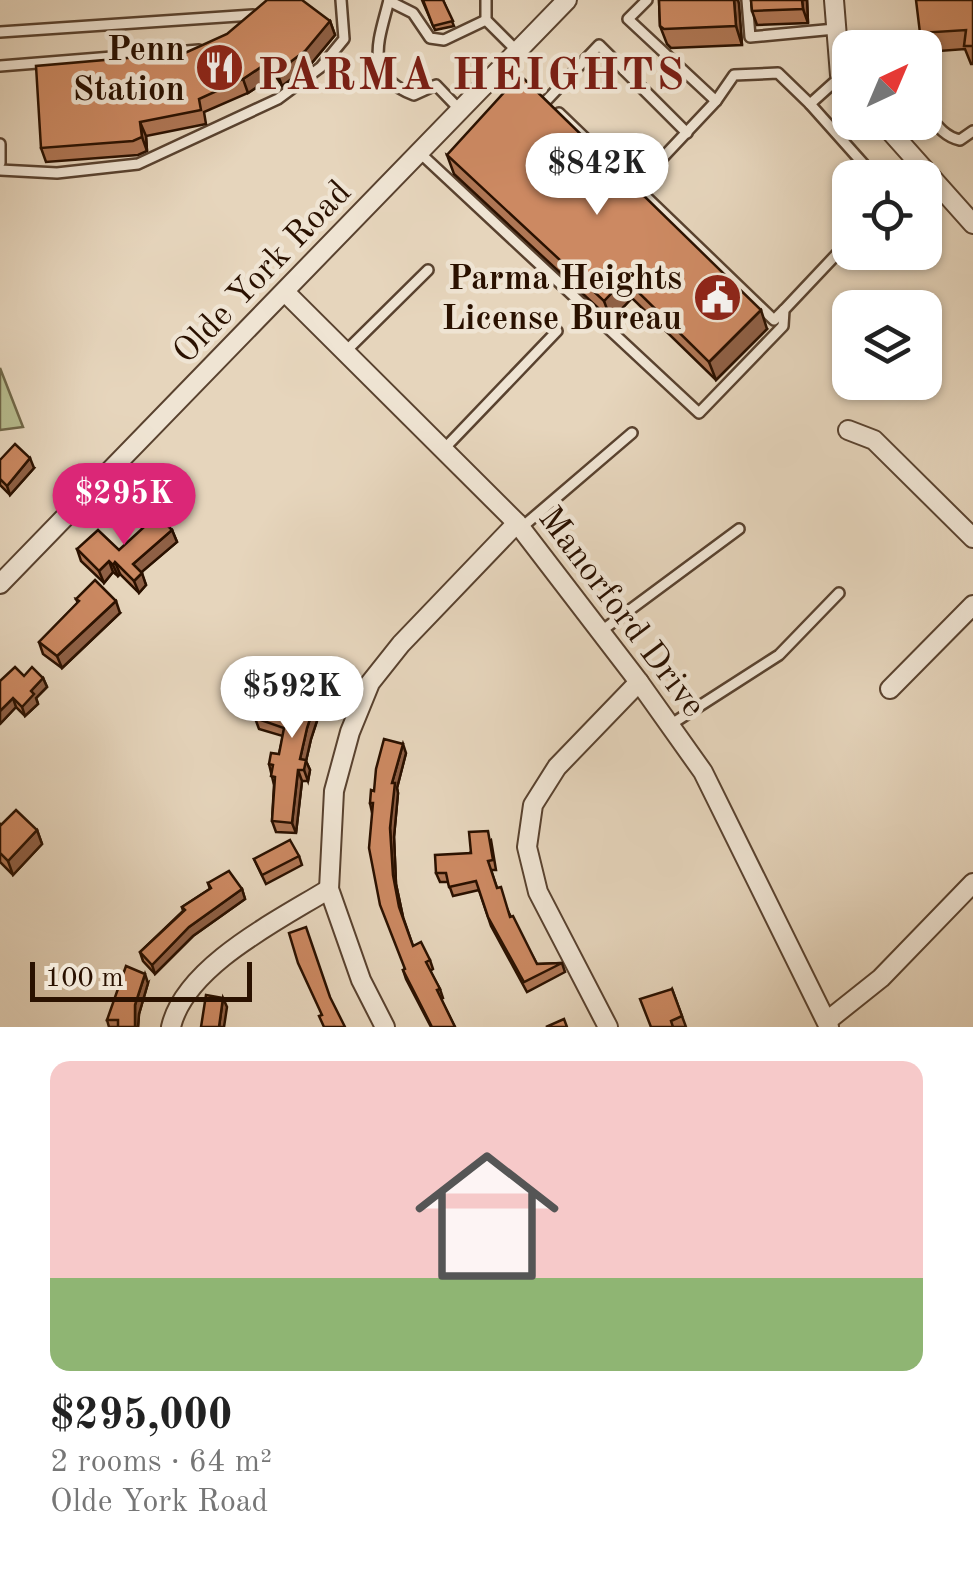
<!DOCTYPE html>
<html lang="en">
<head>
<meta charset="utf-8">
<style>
  body { margin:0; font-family:"Old Standard TT",serif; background:#f6f6f6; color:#222; height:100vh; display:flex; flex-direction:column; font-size:38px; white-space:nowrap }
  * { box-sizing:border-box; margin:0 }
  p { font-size:32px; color:#767676 }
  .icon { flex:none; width:55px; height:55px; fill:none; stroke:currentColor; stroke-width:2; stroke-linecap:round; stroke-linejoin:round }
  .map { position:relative; height:1027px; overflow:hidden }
  .details { display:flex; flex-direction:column; background:#fff; flex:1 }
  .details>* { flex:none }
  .needle { width:65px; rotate:44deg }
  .tools { position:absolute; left:832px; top:30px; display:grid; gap:20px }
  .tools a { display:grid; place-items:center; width:110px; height:110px; border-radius:20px; background:#fff; box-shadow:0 2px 8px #0004; font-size:50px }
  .scale { position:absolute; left:30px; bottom:25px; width:222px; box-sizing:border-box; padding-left:10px; border:5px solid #2a1100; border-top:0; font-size:28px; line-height:35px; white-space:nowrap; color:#2a1100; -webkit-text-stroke:8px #efe4d3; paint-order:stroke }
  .price { position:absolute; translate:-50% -85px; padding:0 22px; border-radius:35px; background:#fff; color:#222; font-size:32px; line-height:65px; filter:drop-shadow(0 2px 5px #0008) }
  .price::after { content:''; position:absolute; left:50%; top:60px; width:30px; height:22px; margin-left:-15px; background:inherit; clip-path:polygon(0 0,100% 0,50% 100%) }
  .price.current { background:#db2777; color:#fff }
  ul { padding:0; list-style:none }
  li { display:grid; align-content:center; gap:20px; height:530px; padding:0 50px }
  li+li { border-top:2px solid #e0e0e0 }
  li span { display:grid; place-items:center; height:310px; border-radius:20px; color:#555 }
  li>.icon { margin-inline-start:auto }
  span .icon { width:180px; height:180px; fill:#fffc; stroke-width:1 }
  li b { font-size:42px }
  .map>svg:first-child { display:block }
</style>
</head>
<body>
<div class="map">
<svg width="973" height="1027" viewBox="0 0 973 1027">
  <rect width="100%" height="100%" fill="#e6d5bc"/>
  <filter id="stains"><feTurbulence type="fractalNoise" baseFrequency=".002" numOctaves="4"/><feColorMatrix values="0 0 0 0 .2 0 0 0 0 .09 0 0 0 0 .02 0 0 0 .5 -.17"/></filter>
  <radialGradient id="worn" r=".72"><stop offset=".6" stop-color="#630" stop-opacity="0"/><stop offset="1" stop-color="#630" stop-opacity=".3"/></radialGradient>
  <polygon fill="#b7bd8f" stroke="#706748" stroke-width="2.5" points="0,368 23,427 0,430"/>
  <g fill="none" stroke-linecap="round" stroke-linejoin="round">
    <defs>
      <g id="lane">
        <path d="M389,0C379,41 362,75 414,95L436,85L460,110"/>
        <polyline points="486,0 486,20 517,51"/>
        <polyline points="647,0 628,19 716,101 734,75 778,73 810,104 850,68"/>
        <polyline points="747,0 750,37 835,29"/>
        <polyline points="389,1 413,13 430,38 444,40 486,20"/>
        <polyline points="0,32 253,15"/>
        <polyline points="0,66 199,50"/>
        <polyline points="546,101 599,45 687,133"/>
        <polyline points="810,104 876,178"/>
        <path d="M925,111C935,123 944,137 960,140L973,131"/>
        <polyline points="559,113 774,320 784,310"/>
        <polyline points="0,144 0,163"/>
        <polyline points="420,153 699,413 783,326 784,310 850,240"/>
        <polyline points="0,170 57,173 138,164 278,99 321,67 344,39 341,0"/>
        <polyline points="636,186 716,101"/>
        <polyline points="345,352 428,270"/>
        <polyline points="443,450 557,331"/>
        <polyline points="521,528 632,433"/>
        <polyline points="600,632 739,529"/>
        <polyline points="670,725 779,655 839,593"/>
      </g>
      <g id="street">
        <polyline points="834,0 840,75 850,87"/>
        <polyline points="882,122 973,224"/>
        <polyline points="286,293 517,523 639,682 703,772 829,1027"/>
        <polyline points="848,430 874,440 973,538"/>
        <polyline points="0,584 567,0"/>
        <polyline points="890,689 973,605"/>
        <polyline points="827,1021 881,978 973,883"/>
        <path d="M171,1027C185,966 279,920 329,889"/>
        <polyline points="385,1027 361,980 329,889 334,791 350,732 370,683 401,644 517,523"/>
        <polyline points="608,1027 538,892 527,847 533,805 557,767 639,682"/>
      </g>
    </defs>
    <use href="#lane" stroke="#59422f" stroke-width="14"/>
    <use href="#street" stroke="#59422f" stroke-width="22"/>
    <use href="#lane" stroke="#efe4d3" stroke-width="9"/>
    <use href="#street" stroke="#efe4d3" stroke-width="18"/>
  </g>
  <g fill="#af7654" stroke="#2a1100" stroke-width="2.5">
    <polygon points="422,0 443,0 454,26 435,30"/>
    <polygon points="659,0 738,0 742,45 671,48 667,44 660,26"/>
    <polygon points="751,0 807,0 808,23 757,25 752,11"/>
    <polygon points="973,0 973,64 971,64 965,49 926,52 920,33"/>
    <polygon points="330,21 335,35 310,65 282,86 275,75 248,93 204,112 206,124 146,136 147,151 138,155 46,162 41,148 185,53"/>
    <polygon points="447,155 767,329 716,380 632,298 611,320 454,174"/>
    <polygon points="0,460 34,468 10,495 0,485"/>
    <polygon points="172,530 177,542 141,572 146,585 139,593 120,574 118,576 113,572 104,583 81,561 77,549 119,550"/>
    <polygon points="76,599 120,613 62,668 43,654 39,642 78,603"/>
    <polygon points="24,676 43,678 47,687 36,698 38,704 25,716 16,707 0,724"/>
    <polygon points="331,678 311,739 306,761 310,770 308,781 302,781 296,833 276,832 272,821 274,785 269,764 279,754 283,736 259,729 255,718 291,717"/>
    <polygon points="406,753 397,788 398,793 394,837 396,884 403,917 413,946 430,960 433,969 430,971 440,989 443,998 441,999 455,1027 431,1027 406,979 403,970 405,969 370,803"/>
    <polygon points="0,824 37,830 42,844 13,875 0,862"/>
    <polygon points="491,840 496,870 491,870 497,888 511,917 537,964 562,963 565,972 527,992 491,926 479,890 453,896 448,882 440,882 436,873"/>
    <polygon points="299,856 302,865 266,884 254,859"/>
    <polygon points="208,883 242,889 245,899 193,936 155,974 143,961 140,952 183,911 182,907 210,889"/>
    <polygon points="148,983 139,1014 138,1027 109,1027 107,1020"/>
    <polygon points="672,989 686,1027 651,1027"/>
  </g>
  <g fill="#8f6045" stroke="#2a1100" stroke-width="2.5">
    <polygon points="734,0 738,0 739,4 742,45 736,26"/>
    <polygon points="802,0 807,0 808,23 803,9"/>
    <polygon points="330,21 335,35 310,65 282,86 277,72"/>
    <polygon points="270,61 275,75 248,93 243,79"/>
    <polygon points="140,122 146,136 147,151 142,137"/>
    <polygon points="625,279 632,298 611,320 604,301"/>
    <polygon points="761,310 767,329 716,380 709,362"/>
    <polygon points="30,458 34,468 10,495 7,486"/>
    <polygon points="172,530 177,542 137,576 133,564"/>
    <polygon points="109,561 113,572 104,583 99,571"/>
    <polygon points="115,562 120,574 118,576 113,565"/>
    <polygon points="142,573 146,585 139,593 134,581"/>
    <polygon points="116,601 120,613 62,668 57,656"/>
    <polygon points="327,667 331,678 311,739 306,761 310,770 308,781 300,759 307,728"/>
    <polygon points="43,678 47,687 36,698 38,704 25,716 22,707 31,691"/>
    <polygon points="13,698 16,707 0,724 0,711"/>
    <polygon points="403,744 406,753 397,788 398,793 394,837 396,884 403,917 393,875 390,828 392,783"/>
    <polygon points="298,770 302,781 296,833 292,823"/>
    <polygon points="37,830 42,844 13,875 8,861"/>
    <polygon points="242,889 245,899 193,936 155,974 152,965 189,927"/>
    <polygon points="145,974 148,983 139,1014 138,1027 135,1027 135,1005"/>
    <polygon points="223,998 227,1007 224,1027 219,1027"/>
  </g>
  <g fill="#cc8962" stroke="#2a1100" stroke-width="2.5">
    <polygon points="267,0 302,0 330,21 305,51 277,72 270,61 243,79 199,99 201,110 140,122 142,137 133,141 41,148 36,66 185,53 227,34"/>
    <polygon points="423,0 443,0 453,21 433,26"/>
    <polygon points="659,0 734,0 736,26 664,29 660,26"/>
    <polygon points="751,0 802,0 803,9 752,11"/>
    <polygon points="916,0 973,0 973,46 964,46 966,30 920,33"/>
    <polygon points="520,75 761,310 709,362 625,279 604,301 447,155"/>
    <polygon points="15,444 30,458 7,486 0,479 0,460"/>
    <polygon points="157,515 172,530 133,564 142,573 134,581 115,562 113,565 109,561 99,571 77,549 98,530 119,550"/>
    <polygon points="95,580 116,601 57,656 39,642 79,601 76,599"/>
    <polygon points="311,659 327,667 307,728 300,759 306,760 304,770 298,770 292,823 272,821 275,777 271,776 273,765 269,764 271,753 279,754 284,728 255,718 259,706 291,717 298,687"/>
    <polygon points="15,667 24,676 32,667 43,678 31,691 34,694 22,707 13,698 0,711 0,681"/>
    <polygon points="384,739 403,744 392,783 395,783 390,828 393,875 399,907 413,946 421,942 430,960 426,962 440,989 437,990 455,1027 432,1027 403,970 405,969 380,905 369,848 373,803 370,803 371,790 374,791 376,769"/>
    <polygon points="16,810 37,830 8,861 0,853 0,824 1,825"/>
    <polygon points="488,831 493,860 488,861 497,888 501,887 510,917 513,916 537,964 562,963 524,982 488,917 476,881 449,887 446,873 436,873 435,855 471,853 469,832"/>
    <polygon points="290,840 299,856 262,875 254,859"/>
    <polygon points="229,871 242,889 189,927 152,965 140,952 185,910 182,907 211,888 208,883"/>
    <polygon points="306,927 330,997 345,1027 324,1027 319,1016 322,1015 298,963 289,933"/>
    <polygon points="126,966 145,974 135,1005 135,1027 118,1027 118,1020 107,1020"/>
    <polygon points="672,989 682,1016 671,1021 673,1027 651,1027 640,999"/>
    <polygon points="206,995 223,998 219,1027 201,1027"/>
    <polygon points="564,1019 567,1027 546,1027"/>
  </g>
  <defs>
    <symbol id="restaurant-disc" viewBox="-11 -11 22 22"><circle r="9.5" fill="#8f2418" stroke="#efe4d3"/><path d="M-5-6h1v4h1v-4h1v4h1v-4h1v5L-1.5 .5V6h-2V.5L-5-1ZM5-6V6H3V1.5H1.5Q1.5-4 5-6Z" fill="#fff"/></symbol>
    <symbol id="civic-disc" viewBox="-11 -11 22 22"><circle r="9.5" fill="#8f2418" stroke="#efe4d3"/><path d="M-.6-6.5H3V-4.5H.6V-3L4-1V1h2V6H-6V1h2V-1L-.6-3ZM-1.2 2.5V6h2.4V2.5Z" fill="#fff"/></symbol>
  </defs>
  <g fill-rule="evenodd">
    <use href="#restaurant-disc" x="192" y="40" width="55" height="55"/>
    <use href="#civic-disc" x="690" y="270" width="55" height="55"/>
  </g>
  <g text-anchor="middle" stroke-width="9" stroke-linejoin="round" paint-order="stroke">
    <g font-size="35" font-weight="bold" fill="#2a1100" stroke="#efe4d3" text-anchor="end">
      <text x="185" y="60">Penn<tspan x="185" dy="40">Station</tspan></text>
      <text x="682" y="289">Parma Heights<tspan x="682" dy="40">License Bureau</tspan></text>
    </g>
    <g font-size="35" fill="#2a1100" stroke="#efe4d3">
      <text transform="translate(261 271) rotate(-46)" y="12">Olde York Road</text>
      <text transform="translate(623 611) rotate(53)" y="12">Manorford Drive</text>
    </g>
    <g font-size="45" font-weight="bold" letter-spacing="2.5" fill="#7a1f14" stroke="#efe4d3">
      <text x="472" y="89">PARMA HEIGHTS</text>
    </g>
  </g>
  <rect width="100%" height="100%" filter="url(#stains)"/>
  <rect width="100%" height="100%" fill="url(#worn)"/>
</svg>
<div class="tools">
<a><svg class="needle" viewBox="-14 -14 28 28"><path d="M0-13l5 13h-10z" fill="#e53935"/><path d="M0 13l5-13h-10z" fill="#767676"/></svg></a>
<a><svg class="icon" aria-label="locate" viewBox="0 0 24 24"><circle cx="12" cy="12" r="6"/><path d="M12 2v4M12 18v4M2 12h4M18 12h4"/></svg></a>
<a><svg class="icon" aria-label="layers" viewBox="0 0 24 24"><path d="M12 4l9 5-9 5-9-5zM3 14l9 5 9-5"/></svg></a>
</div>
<div class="scale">100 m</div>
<b class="price" style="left:597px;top:218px">$842K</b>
<b class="price current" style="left:124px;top:548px">$295K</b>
<b class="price" style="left:292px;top:741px">$592K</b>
</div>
<section class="details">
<ul>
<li><span style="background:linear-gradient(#f6c9c9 70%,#8fb573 0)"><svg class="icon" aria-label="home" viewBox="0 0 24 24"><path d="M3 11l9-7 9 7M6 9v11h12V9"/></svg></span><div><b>$295,000</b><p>2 rooms · 64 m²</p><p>Olde York Road</p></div></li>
</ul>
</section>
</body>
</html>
